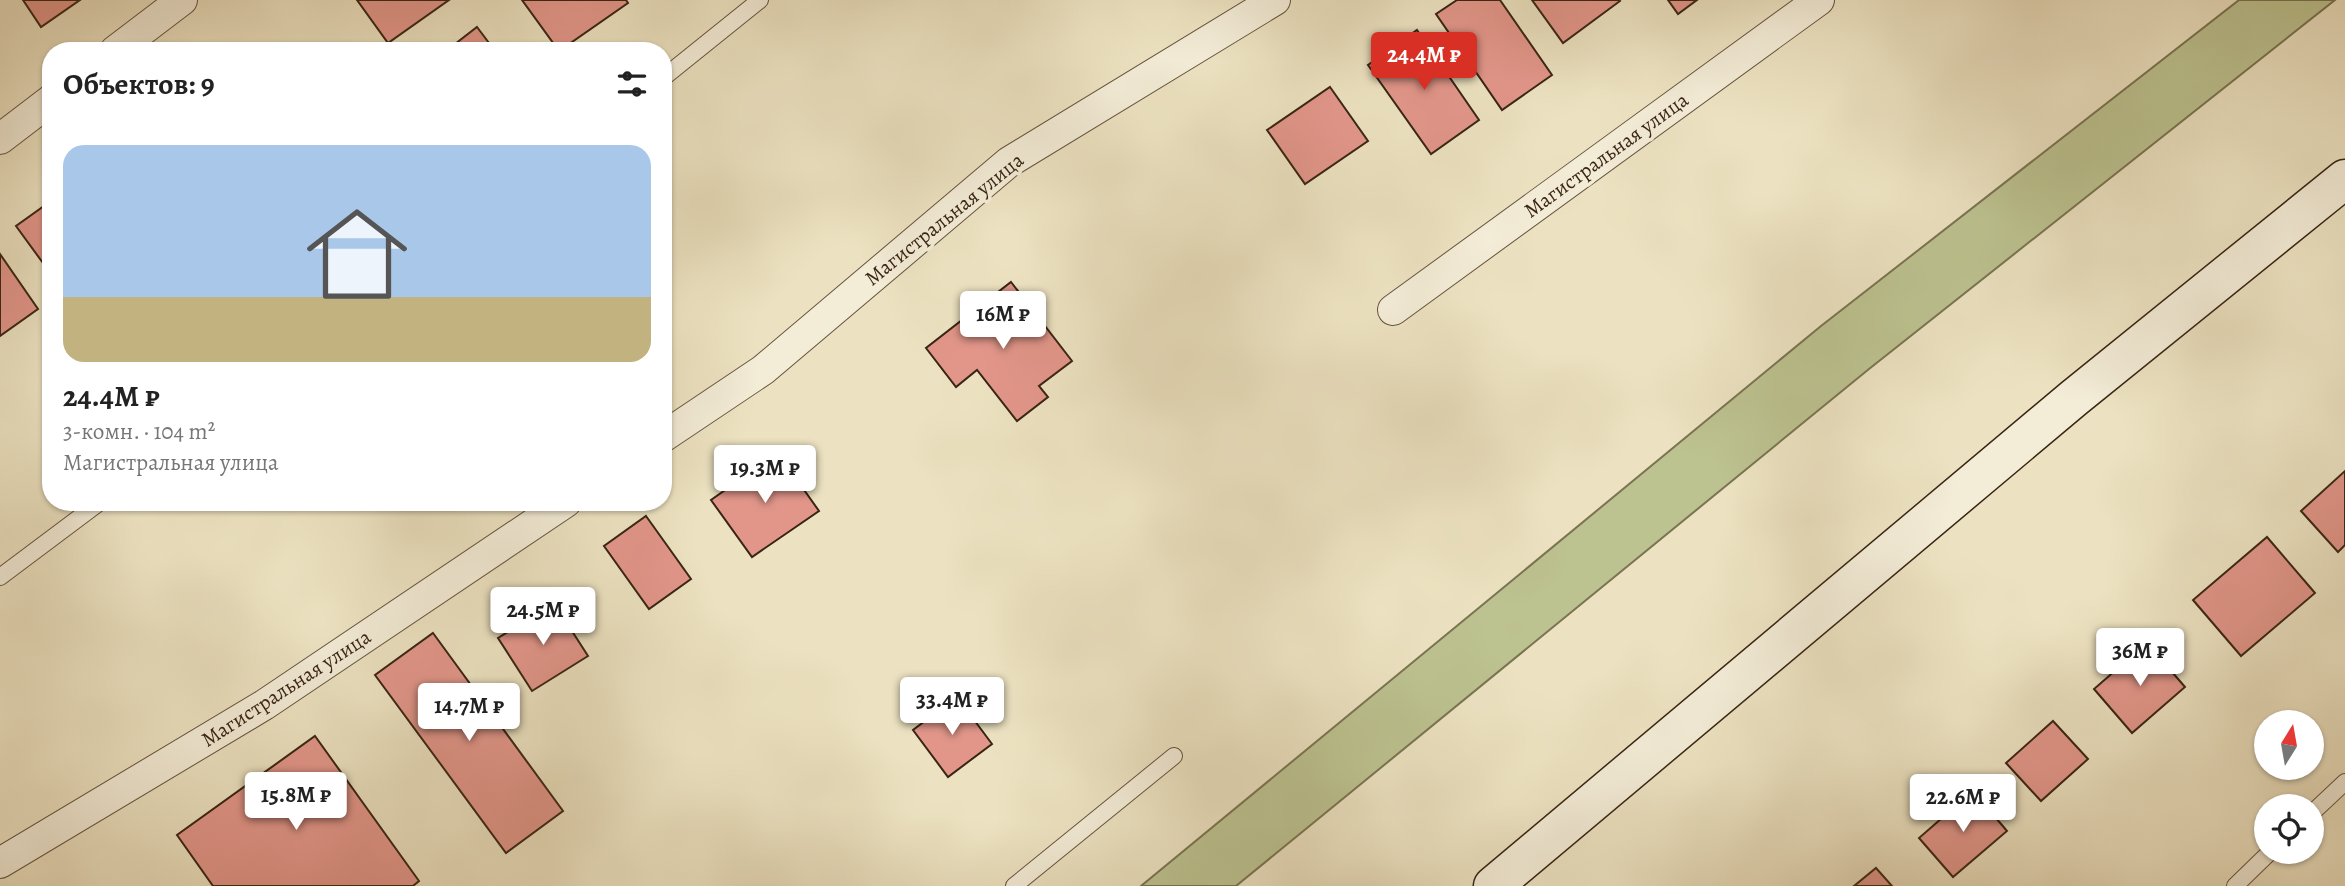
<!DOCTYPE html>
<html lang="ru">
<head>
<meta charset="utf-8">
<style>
  body { margin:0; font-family:Alegreya,serif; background:#f6f6f6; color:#222; height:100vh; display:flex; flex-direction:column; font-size:26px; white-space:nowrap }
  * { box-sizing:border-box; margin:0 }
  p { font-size:23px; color:#767676 }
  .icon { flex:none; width:38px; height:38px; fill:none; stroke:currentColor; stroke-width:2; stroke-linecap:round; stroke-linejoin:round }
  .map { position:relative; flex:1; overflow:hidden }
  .panel { position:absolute; left:42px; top:42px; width:630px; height:469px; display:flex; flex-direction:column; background:#fff; border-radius:28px; box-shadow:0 2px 5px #0004 }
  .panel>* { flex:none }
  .needle { width:46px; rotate:11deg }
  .tools { position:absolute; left:2254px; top:710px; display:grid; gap:14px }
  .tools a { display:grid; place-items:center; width:70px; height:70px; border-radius:50%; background:#fff; box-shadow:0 2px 5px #0004; font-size:35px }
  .price { position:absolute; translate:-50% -60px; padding:0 16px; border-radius:7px; background:#fff; color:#222; font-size:23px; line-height:46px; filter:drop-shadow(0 2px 4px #0008) }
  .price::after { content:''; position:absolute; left:50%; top:42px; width:21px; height:16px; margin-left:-10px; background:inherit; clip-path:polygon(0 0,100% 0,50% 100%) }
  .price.selected { background:#d93025; color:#fff }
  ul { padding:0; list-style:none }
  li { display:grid; align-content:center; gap:14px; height:371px; padding:0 21px }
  li span { display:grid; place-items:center; height:217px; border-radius:21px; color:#555 }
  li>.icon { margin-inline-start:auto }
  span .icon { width:126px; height:126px; fill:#fffc; stroke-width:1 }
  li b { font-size:30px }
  h2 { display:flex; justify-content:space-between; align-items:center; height:84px; padding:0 21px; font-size:30px }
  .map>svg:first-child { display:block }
</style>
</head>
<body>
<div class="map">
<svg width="2345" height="886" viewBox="0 0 2345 886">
  <rect width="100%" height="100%" fill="#ece2c1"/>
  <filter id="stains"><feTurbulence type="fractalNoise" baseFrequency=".00286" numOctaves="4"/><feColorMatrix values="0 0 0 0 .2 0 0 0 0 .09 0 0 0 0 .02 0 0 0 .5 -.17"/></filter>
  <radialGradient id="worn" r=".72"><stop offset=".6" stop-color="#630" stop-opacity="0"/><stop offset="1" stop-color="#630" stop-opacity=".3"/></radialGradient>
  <polygon fill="#bcc290" stroke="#7a7452" stroke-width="2" points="2239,0 2335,0 1869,369 1236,886 1141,886 1821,326"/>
  <g fill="#e2968a" stroke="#392514" stroke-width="2">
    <polygon points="23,0 80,0 41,27"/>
    <polygon points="357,0 449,0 388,43"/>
    <polygon points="522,0 626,0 628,3 559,51"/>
    <polygon points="1457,0 1500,0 1552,75 1502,110 1436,14"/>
    <polygon points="1532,0 1619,0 1620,1 1563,43"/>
    <polygon points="1668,0 1697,0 1678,14"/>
    <polygon points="477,27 495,51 446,51"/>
    <polygon points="1417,30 1479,120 1431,154 1368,65"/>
    <polygon points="1330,87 1368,141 1305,184 1267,130"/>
    <polygon points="51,201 51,274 16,226"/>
    <polygon points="0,254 38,309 0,336"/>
    <polygon points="1011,282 1072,361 1039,386 1048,397 1017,421 977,370 956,387 926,348"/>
    <polygon points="778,453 819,511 752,557 711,500"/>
    <polygon points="2345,471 2345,545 2338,552 2301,511"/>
    <polygon points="646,516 691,579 649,609 604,546"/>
    <polygon points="2267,537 2315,593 2241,656 2193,600"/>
    <polygon points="554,603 588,656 532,691 498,638"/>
    <polygon points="433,633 563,811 506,853 375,675"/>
    <polygon points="2147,643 2185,687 2132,733 2094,689"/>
    <polygon points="957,697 992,744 948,777 913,730"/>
    <polygon points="2053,721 2088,759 2041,801 2006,763"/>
    <polygon points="315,736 419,881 413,886 213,886 177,835"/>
    <polygon points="1973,791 2007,831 1953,877 1919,838"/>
    <polygon points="1876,868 1892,886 1854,886"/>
  </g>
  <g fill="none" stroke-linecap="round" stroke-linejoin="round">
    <defs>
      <g id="lane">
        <polyline points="663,78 760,0"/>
        <polyline points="0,577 100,502"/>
        <polyline points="2312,813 2345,782"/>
        <polyline points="1014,886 1174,756"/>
        <polyline points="2235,886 2270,852"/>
      </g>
      <g id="street">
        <polyline points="115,51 182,0"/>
        <polyline points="0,139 51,100"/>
        <polyline points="1393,310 1819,0"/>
        <polyline points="663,437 763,370 1009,162 1275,0"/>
        <polyline points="0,863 264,705 566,502"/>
      </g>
      <polyline id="secondary" points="1493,886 2074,398 2345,179"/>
    </defs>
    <use href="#lane" stroke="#66543f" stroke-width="18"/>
    <use href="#street" stroke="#66543f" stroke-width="32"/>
    <use href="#secondary" stroke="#392514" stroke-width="41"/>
    <use href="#lane" stroke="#f3ecd7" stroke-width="16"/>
    <use href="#street" stroke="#f3ecd7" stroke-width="30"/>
    <use href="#secondary" stroke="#f3ecd7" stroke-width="38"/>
  </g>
  <g text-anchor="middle" stroke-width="7" stroke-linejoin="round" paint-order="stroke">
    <g font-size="21" fill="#392514" stroke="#f3ecd7">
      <text transform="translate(1606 155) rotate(-36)" y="7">Магистральная улица</text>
      <text transform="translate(944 219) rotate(-39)" y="7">Магистральная улица</text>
      <text transform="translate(286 688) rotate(-33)" y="7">Магистральная улица</text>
    </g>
  </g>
  <rect width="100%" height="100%" filter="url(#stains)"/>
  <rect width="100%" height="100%" fill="url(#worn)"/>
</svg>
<div class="tools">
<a><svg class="needle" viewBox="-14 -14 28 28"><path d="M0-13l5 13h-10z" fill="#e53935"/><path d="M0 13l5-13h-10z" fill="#767676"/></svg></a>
<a><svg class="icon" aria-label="locate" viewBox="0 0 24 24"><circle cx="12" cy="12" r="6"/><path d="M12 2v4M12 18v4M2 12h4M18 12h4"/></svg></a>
</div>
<b class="price selected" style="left:1424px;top:92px">24.4M ₽</b>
<b class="price" style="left:1003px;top:351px">16M ₽</b>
<b class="price" style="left:765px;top:505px">19.3M ₽</b>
<b class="price" style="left:543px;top:647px">24.5M ₽</b>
<b class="price" style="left:2140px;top:688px">36M ₽</b>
<b class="price" style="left:952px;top:737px">33.4M ₽</b>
<b class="price" style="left:469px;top:743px">14.7M ₽</b>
<b class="price" style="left:296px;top:832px">15.8M ₽</b>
<b class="price" style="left:1963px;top:834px">22.6M ₽</b>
<section class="panel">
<h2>Объектов: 9<svg class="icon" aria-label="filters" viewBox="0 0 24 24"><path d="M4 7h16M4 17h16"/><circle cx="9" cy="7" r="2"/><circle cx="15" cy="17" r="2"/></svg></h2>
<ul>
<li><span style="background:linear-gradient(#a9c7e8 70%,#c2b280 0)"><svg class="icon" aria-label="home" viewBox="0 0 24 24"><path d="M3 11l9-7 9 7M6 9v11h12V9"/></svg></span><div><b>24.4M ₽</b><p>3-комн. · 104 m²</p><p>Магистральная улица</p></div></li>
</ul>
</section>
</div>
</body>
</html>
